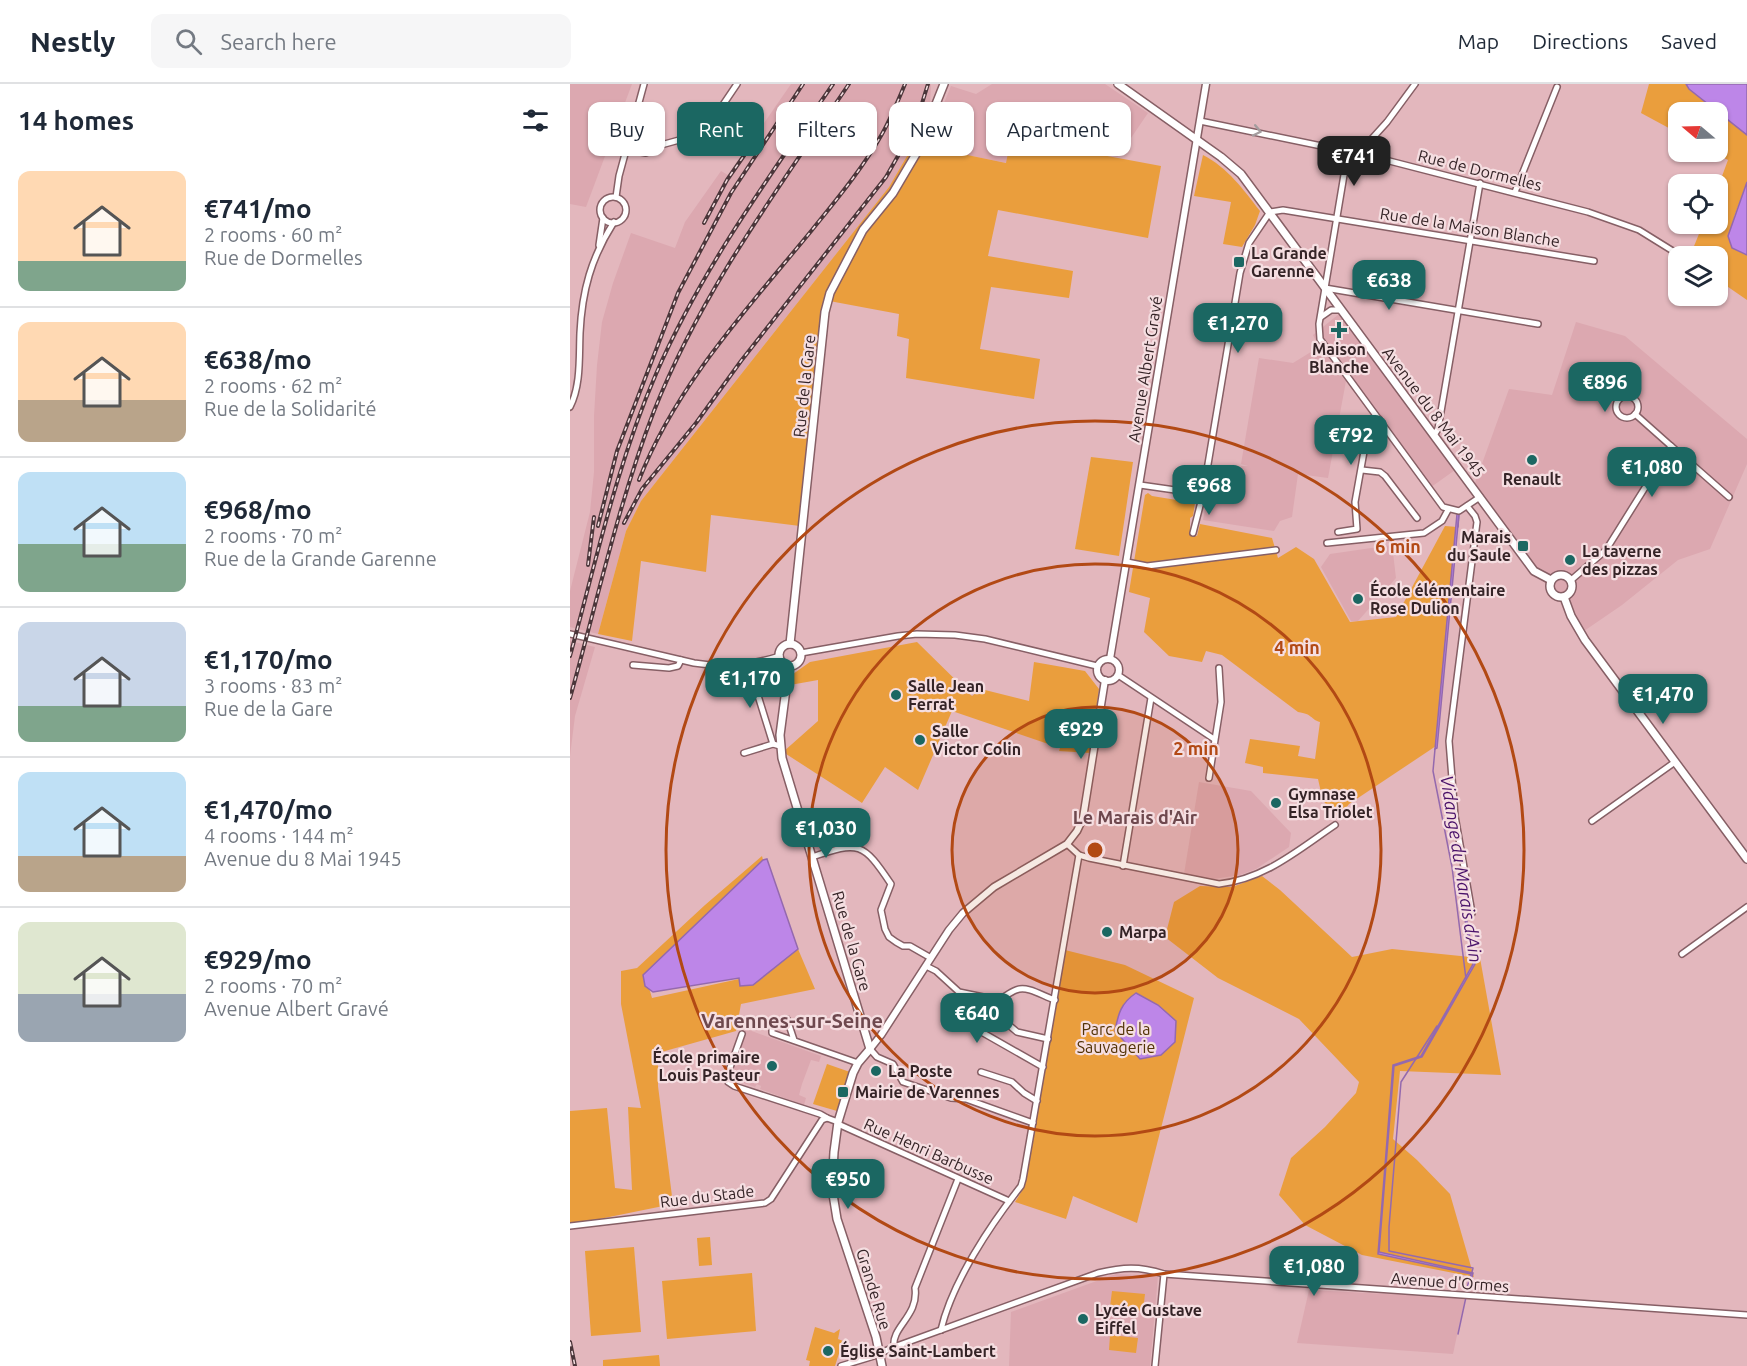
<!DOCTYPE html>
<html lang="en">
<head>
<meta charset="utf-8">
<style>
  body { margin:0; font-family:Ubuntu,sans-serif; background:#f6f6f7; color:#1f2937; height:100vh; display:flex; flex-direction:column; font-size:22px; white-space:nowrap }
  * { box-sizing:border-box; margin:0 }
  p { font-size:20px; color:#747a83 }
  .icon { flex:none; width:33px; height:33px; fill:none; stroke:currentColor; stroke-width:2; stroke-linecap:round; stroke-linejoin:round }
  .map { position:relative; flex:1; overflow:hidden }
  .drawer { display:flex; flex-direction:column; background:#fff; width:570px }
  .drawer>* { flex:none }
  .hud { position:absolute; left:18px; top:18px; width:570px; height:54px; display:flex; gap:12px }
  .needle { width:39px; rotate:289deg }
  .tools { position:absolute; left:1098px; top:18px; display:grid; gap:12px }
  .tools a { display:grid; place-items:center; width:60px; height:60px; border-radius:12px; background:#fff; box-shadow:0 2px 4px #0004; font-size:30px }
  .price { position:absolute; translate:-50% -51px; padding:0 14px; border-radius:12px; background:#1b6762; color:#fff; font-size:20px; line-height:39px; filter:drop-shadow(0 2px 3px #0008) }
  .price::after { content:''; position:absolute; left:50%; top:36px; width:18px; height:14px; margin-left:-9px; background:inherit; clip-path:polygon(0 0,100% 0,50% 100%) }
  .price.active { background:#222; color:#fff }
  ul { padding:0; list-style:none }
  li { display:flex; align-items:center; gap:18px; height:150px; padding:0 18px }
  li+li { border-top:2px solid #e0e1e3 }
  li span { display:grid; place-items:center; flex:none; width:168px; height:120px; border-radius:12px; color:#555 }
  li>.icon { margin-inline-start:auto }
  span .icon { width:72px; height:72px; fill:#fffc; stroke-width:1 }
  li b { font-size:26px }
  h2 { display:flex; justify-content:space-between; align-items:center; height:72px; padding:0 18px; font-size:26px }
  .pill { padding:0 21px; border-radius:12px; background:#fff; box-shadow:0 2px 4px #0004; font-size:21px; line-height:54px }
  .pill.active { background:#1b6762; color:#fff }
  header { display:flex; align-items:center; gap:36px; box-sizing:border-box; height:84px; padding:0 30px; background:#fff; border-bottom:2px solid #e0e1e3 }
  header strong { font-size:28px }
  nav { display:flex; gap:33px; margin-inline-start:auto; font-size:21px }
  .search { width:420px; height:54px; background:#f6f6f7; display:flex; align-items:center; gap:15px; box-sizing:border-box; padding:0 21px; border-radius:12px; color:#747a83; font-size:22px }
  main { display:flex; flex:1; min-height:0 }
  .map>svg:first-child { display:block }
</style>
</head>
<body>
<header>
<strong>Nestly</strong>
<div class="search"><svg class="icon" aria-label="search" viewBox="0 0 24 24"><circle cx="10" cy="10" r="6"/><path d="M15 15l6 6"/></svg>Search here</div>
<nav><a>Map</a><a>Directions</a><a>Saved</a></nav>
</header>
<main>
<section class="drawer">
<h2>14 homes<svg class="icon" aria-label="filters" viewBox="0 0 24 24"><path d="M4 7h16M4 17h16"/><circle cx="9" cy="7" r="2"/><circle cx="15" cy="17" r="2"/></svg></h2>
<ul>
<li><span style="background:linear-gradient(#ffd9b3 75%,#7fa58c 0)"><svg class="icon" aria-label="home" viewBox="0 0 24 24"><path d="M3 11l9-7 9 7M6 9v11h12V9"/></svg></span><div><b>€741/mo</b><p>2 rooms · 60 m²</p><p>Rue de Dormelles</p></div></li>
<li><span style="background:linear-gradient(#ffd9b3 65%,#b9a48a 0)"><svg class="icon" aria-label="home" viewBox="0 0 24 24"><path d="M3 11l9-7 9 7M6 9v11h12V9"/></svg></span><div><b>€638/mo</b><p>2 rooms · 62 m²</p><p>Rue de la Solidarité</p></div></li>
<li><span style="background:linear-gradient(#bfe0f5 60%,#7fa58c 0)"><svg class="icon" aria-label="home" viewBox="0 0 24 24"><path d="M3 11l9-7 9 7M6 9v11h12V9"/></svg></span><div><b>€968/mo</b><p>2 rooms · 70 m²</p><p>Rue de la Grande Garenne</p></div></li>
<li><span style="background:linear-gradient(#c9d6e8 70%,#7fa58c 0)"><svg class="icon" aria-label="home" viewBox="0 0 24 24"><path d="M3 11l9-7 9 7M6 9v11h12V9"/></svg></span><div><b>€1,170/mo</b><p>3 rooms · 83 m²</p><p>Rue de la Gare</p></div></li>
<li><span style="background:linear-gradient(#bfe0f5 70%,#b9a48a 0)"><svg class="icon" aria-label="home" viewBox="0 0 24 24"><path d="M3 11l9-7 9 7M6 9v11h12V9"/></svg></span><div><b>€1,470/mo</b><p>4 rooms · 144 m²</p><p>Avenue du 8 Mai 1945</p></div></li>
<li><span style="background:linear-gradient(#dfe7d0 60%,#9aa5b1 0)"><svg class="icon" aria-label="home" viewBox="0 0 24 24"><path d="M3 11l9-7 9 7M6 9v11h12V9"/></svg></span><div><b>€929/mo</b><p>2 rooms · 70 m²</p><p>Avenue Albert Gravé</p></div></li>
</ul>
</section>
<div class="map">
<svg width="1177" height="1282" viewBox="0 0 1177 1282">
  <rect width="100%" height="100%" fill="#e3b7bd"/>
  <g fill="#dca8b0">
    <polygon points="0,0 62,0 16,123 0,120"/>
    <polygon points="221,0 361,0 360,22 344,60 319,103 71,417 56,447 28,550 0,543 0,507 20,428 24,388 24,332 27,281 32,238 43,199 61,149 105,164 115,138 151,87 158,91"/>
    <polygon points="422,0 535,0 578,29 548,73 442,54 437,79 356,63 381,2 406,10"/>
    <polygon points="769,230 885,386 857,406 776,297 758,394 728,390 722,433 710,437 704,447 633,436 641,394 665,397 671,382 678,382 671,380 689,274 723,279 749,263 743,251"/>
    <polygon points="1006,238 1055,252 1177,355 1177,380 1140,465 1108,476 1052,521 1014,547 905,399 939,305 982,311"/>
    <polygon points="822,461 826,494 788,537 781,537 751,483 760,470"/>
    <polygon points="0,557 25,563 5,632 0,672"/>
    <polygon points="629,698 681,707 721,749 719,763 686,785 670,791 644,795 614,790"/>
    <polygon points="176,945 251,972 249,978 241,976 232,1000 229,1011 236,1014 234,1021 190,1005 191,1002 187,1000 185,1003 160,994"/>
    <polygon points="546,1190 588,1192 580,1282 439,1282 441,1228"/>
    <polygon points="739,1206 895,1214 883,1270 727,1259"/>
  </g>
  <g fill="#ea9e3d">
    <polygon points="1079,0 1116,0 1119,5 1177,51 1177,98 1164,133 1162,164 1177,171 1177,216 1148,196 1148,172 1120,172 1133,140 1148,140 1148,103 1158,76 1142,68 1148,68 1148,28 1108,28 1108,49 1071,29"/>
    <polygon points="441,54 591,82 578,154 428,126 418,172 503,187 499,214 421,203 410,265 470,275 464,315 336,294 339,255 327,252 329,230 254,216 230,442 141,431 136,488 71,477 62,557 28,550 56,447 71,417 319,103 344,60 436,79"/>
    <path d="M633,71C658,84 673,105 690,127L685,141L672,163L653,160L661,118L624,112Z"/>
    <polygon points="521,373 563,378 549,472 505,465"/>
    <path d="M578,409L582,412L625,419L623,432L620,434V451L627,452L630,440L702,454L708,474L726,463L744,475L780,538L826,533L875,442L887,443L866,662L779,720L769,733L753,717L748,695L693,689V683L675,679L680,655L730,662L728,672L745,675L750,638C740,635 743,630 728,628L652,571L636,567L632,578L599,572L574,548L580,514L559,508L575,411Z"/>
    <polygon points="347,558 402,612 411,605 459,617 464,578 515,587 529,605 520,669 489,667 490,664 382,627 348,706 315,683 292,719 213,668 248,637 248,596 220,601 223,590 240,578"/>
    <polygon points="192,772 193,776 75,890 82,914 169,895 170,902 183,901 228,865 245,905 171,920 166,947 88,969 88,1002 103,1120 0,1141 0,1027 37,1024 45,1104 62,1106 58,1023 71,1024 51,920 51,887 67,884 135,821"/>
    <polygon points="692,792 710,806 782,873 822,865 910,874 931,991 830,987 823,1055 847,1076 880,1110 904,1193 792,1171 735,1141 709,1111 721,1074 755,1043 786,1009 789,998 729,935 648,894 595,853 604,818 630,802 662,803"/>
    <polygon points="495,866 555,881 624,914 567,1139 503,1112 496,1135 445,1118 453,1105"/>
    <polygon points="257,980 280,988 267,1027 243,1020"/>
    <polygon points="140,1153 142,1181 129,1182 127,1154"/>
    <polygon points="64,1163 71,1248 21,1252 15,1167"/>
    <polygon points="182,1189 186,1247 97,1255 92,1197"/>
    <polygon points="542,1207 575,1210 573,1227 540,1223"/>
    <polygon points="245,1243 264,1249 270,1245 268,1255 273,1257 265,1282 239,1282 240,1277 236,1276"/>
    <polygon points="540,1251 568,1254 566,1269 539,1266"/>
    <polygon points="89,1271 90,1282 33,1282 33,1276"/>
  </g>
  <g fill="#bd86e8" stroke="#9469ae" stroke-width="1.5">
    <polygon points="1116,0 1177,0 1177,51 1119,5"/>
    <polygon points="1177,98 1177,171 1162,164 1158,152"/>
    <polygon points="887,430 889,430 867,664 865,665"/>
    <polygon points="197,775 228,865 183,901 170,902 169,894 83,908 75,902 73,891 193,776"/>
    <polygon points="894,830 896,832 905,880 852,973 824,982 809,1168 903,1189 898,1207 896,1207 901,1190 808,1170 823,981 851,972 903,880"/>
    <path d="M566,909L588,921L606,937L605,958L591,971L570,975L545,947C548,930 551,919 566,909Z"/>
  </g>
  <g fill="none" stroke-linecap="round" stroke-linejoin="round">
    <g stroke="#9469ae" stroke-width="1.5">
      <polyline points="888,443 889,429"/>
      <polyline points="865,665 863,687 882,783 896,895"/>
      <polyline points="867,942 831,998 819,1143 819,1167 903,1184 902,1188"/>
      <polyline points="888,1250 896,1213"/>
    </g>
    <defs>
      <g id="minor">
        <polyline points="630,37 800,72 1018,128 1069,146 1106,169"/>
        <polyline points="56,65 76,69 91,61 131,50 140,40 167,0"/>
        <polyline points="778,67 749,240 750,255 873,423 889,427 910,413"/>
        <polyline points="789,69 817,38 845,0"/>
        <polyline points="945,108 987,3"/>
        <polyline points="46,113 49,92 74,0"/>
        <circle cx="43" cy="126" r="13"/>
        <polyline points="29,161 33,134"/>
        <polyline points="755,204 968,240"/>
        <polyline points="751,233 761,226 771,226"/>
        <circle cx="1057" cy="323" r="11"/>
        <path d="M0,323C11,301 9,274 10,249C12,207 21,174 44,138"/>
        <polyline points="864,351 868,345 910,99"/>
        <polyline points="1101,362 1159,413"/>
        <polyline points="792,386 810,388 815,392 847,434"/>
        <polyline points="570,401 633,410"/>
        <polyline points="897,422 905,432 907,438 879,657 885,732 902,829"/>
        <polyline points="768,448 787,445 785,418 798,345 809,335"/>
        <polyline points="623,449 633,410 670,189 679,159 700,128 713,126 1024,177"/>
        <polyline points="757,459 854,449 872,437 878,426"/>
        <polyline points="557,478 577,482 706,466"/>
        <polyline points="1000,497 1036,466 1101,362 1065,330"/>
        <path d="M0,550L124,579C153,584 182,581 210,572"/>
        <polyline points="231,569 328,552 347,550 385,551 415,555 527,582"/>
        <polyline points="63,581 99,584 108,582 111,576"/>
        <polyline points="171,581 185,602 203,660"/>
        <polyline points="548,591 644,655"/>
        <polyline points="174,669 203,660 210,662"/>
        <polyline points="639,694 651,618 649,584"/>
        <polyline points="1022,737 1105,678"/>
        <path d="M497,760L509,771L519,774L649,800C695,795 728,766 765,741"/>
        <path d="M242,773C289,757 293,758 321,800L311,826L315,845L319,853L326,858L333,862H340L361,874"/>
        <polyline points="553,782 581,614"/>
        <polyline points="1112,870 1177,823"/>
        <polyline points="356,882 366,887 389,908 418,914 427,920 440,942 447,948 478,955"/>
        <polyline points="393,910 393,922 387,934 473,983"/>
        <path d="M424,918C433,915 438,909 446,906C458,901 474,913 485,916"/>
        <polyline points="172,950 157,992 158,998 164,1002 250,1030 257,1034"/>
        <polyline points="224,956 217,935 202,941 202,949 288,979"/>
        <polyline points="300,965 307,973 323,980 333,998 381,1014 396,1015 463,1039"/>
        <polyline points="411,988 442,998 454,1009 467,1017"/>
        <polyline points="268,1040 439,1117"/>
        <polyline points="0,1142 195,1119 201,1115 252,1036 257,1034 268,1038"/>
        <path d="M371,1246C382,1198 421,1140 451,1102L453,1095L509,771"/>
        <path d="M324,1263C321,1243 349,1232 345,1204L388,1095"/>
        <path d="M271,1282L304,1272L324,1263L528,1189C553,1183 569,1182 594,1190L1177,1231"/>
        <polyline points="585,1282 594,1190"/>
      </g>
      <g id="tertiary">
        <circle cx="538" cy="586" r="11"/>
        <polyline points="540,575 636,0"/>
        <polyline points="300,965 311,951 379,846 393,829 424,803 497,760 507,747 513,734 535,596"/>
      </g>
      <g id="secondary">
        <polyline points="548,0 651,73 671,90 964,487 981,496"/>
        <circle cx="991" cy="502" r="11"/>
        <polyline points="994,513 1001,532 1015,556 1177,775"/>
        <polyline points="220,560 255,228 260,209 293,146 323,109 346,70 374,0"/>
        <circle cx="220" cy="571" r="11"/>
        <polyline points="219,582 210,651 212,674 300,965 288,979 283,989 268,1038 264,1068 262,1104 267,1135 306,1253 312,1282"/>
      </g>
    </defs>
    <use href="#minor" stroke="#865f65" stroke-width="8"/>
    <use href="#tertiary" stroke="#865f65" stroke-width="9"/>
    <use href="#secondary" stroke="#865f65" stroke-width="10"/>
    <use href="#minor" stroke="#fff" stroke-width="5"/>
    <use href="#tertiary" stroke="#fff" stroke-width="6"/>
    <use href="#secondary" stroke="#fff" stroke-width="7"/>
    <defs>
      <g id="rail">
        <polyline points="134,139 157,96 189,50"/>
        <path d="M69,396C106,301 178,224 242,146C267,115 293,84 312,50C321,34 328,17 335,0"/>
        <polyline points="54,439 72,405 126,339 171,277 316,93 345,42 358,0"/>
        <polyline points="28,442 47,367 108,209 161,109 233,0"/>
        <polyline points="18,481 24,433"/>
        <path d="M0,572C26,477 47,380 86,290C131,186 199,93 263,0"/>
        <path d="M0,614C27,518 48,420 84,327C131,208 208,105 279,0"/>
        <polyline points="0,1258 5,1282"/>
      </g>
    </defs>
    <use href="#rail" stroke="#4b363a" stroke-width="4"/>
    <use href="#rail" stroke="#f5dee1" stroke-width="1.5" stroke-dasharray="4.5" stroke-linecap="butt"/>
  </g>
  <defs><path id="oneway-chevron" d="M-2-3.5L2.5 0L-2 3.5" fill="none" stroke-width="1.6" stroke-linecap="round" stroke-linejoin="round" transform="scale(1.5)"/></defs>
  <use stroke="#a49c9e" href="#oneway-chevron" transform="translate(687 47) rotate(12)"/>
  <circle cx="525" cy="766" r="143" fill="#b24914" fill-opacity=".12"/>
  <g fill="none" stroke="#b24914" stroke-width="3">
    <circle cx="525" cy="766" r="143"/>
    <circle cx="525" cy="766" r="286"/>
    <circle cx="525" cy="766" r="429"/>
  </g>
  <g fill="#1b6762" stroke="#f5dee1" stroke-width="2">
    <rect x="663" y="172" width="12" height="12" rx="3"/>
    <path d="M766 237h6v6h6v6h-6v6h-6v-6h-6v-6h6z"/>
    <circle cx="962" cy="376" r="6"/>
    <rect x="947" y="456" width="12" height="12" rx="3"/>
    <circle cx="1000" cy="476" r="6"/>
    <circle cx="788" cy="515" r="6"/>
    <circle cx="326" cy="611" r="6"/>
    <circle cx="350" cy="656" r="6"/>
    <circle cx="706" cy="719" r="6"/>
    <circle cx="537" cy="848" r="6"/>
    <circle cx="202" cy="982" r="6"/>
    <circle cx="306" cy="987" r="6"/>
    <rect x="267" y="1002" width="12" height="12" rx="3"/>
    <circle cx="513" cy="1235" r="6"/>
    <circle cx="258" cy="1267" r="6"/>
  </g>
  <g text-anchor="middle" stroke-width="4.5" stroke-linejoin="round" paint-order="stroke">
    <g font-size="16" fill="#352427" stroke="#f5dee1">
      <text transform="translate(910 86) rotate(14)" y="6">Rue de Dormelles</text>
      <text transform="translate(900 143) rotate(9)" y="6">Rue de la Maison Blanche</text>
      <text transform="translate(575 285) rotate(-81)" y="6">Avenue Albert Gravé</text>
      <text transform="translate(234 302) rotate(-84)" y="6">Rue de la Gare</text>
      <text transform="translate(864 328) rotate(53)" y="6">Avenue du 8 Mai 1945</text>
      <text transform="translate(282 857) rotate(74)" y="6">Rue de la Gare</text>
      <text transform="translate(359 1067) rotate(24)" y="6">Rue Henri Barbusse</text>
      <text transform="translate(137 1112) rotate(-7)" y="6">Rue du Stade</text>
      <text transform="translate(880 1198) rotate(4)" y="6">Avenue d'Ormes</text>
      <text transform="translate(304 1205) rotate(73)" y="6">Grande Rue</text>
    </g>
    <g font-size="16" font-weight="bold" fill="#352427" stroke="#f5dee1" text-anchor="start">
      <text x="681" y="175">La Grande<tspan x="681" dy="18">Garenne</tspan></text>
      <text x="769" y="271" text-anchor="middle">Maison<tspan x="769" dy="18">Blanche</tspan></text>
      <text x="962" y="401" text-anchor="middle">Renault</text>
      <text x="941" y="459" text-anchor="end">Marais<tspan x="941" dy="18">du Saule</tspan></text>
      <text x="1012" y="473">La taverne<tspan x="1012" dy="18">des pizzas</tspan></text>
      <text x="800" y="512">École élémentaire<tspan x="800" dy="18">Rose Dulion</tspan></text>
      <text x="338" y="608">Salle Jean<tspan x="338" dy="18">Ferrat</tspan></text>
      <text x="362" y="653">Salle<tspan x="362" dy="18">Victor Colin</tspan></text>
      <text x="718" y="716">Gymnase<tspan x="718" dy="18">Elsa Triolet</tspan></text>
      <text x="549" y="854">Marpa</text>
      <text x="190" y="979" text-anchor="end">École primaire<tspan x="190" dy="18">Louis Pasteur</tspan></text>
      <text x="318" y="993">La Poste</text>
      <text x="285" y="1014">Mairie de Varennes</text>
      <text x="525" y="1232">Lycée Gustave<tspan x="525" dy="18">Eiffel</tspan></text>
      <text x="270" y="1273">Église Saint-Lambert</text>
    </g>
    <g font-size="16" fill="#523205" stroke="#f5dee1">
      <text x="546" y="951">Parc de la<tspan x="546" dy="18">Sauvagerie</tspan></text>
    </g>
    <g font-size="18" font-weight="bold" fill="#6e484e" stroke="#f5dee1">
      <text x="565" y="740">Le Marais d'Air</text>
    </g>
    <g font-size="18" font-style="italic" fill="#491169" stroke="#f5dee1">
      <text transform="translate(891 785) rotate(81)" y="6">Vidange du Marais d'Ain</text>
    </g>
    <g font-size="20" font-weight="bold" fill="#6e484e" stroke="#f5dee1">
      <text x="222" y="944">Varennes-sur-Seine</text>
    </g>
  </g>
  <circle cx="525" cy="766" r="9" fill="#b24914" stroke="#f5dee1" stroke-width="3"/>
  <g font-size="18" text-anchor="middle" font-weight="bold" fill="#b24914" stroke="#f5dee1" stroke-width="4.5" stroke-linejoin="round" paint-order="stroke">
    <text x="828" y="469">6 min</text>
    <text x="727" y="570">4 min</text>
    <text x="626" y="671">2 min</text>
  </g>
</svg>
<div class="tools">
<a><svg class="needle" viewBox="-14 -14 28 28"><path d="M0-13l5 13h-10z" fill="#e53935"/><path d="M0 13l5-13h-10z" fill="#747a83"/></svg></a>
<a><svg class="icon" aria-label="locate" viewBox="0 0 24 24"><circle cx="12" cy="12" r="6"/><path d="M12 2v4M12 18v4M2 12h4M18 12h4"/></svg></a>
<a><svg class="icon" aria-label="layers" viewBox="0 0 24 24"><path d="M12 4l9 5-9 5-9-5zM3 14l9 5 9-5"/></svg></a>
</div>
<b class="price active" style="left:784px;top:103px">€741</b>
<b class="price" style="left:819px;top:227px">€638</b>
<b class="price" style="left:668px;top:270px">€1,270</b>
<b class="price" style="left:1035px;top:329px">€896</b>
<b class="price" style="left:781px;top:382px">€792</b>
<b class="price" style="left:1082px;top:414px">€1,080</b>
<b class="price" style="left:639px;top:432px">€968</b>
<b class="price" style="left:180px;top:625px">€1,170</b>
<b class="price" style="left:1093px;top:641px">€1,470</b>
<b class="price" style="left:511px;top:676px">€929</b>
<b class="price" style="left:256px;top:775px">€1,030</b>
<b class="price" style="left:407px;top:960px">€640</b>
<b class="price" style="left:278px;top:1126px">€950</b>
<b class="price" style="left:744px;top:1213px">€1,080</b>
<div class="hud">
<a class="pill">Buy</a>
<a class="pill active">Rent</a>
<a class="pill">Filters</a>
<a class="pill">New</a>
<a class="pill">Apartment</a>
</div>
</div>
</main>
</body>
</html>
